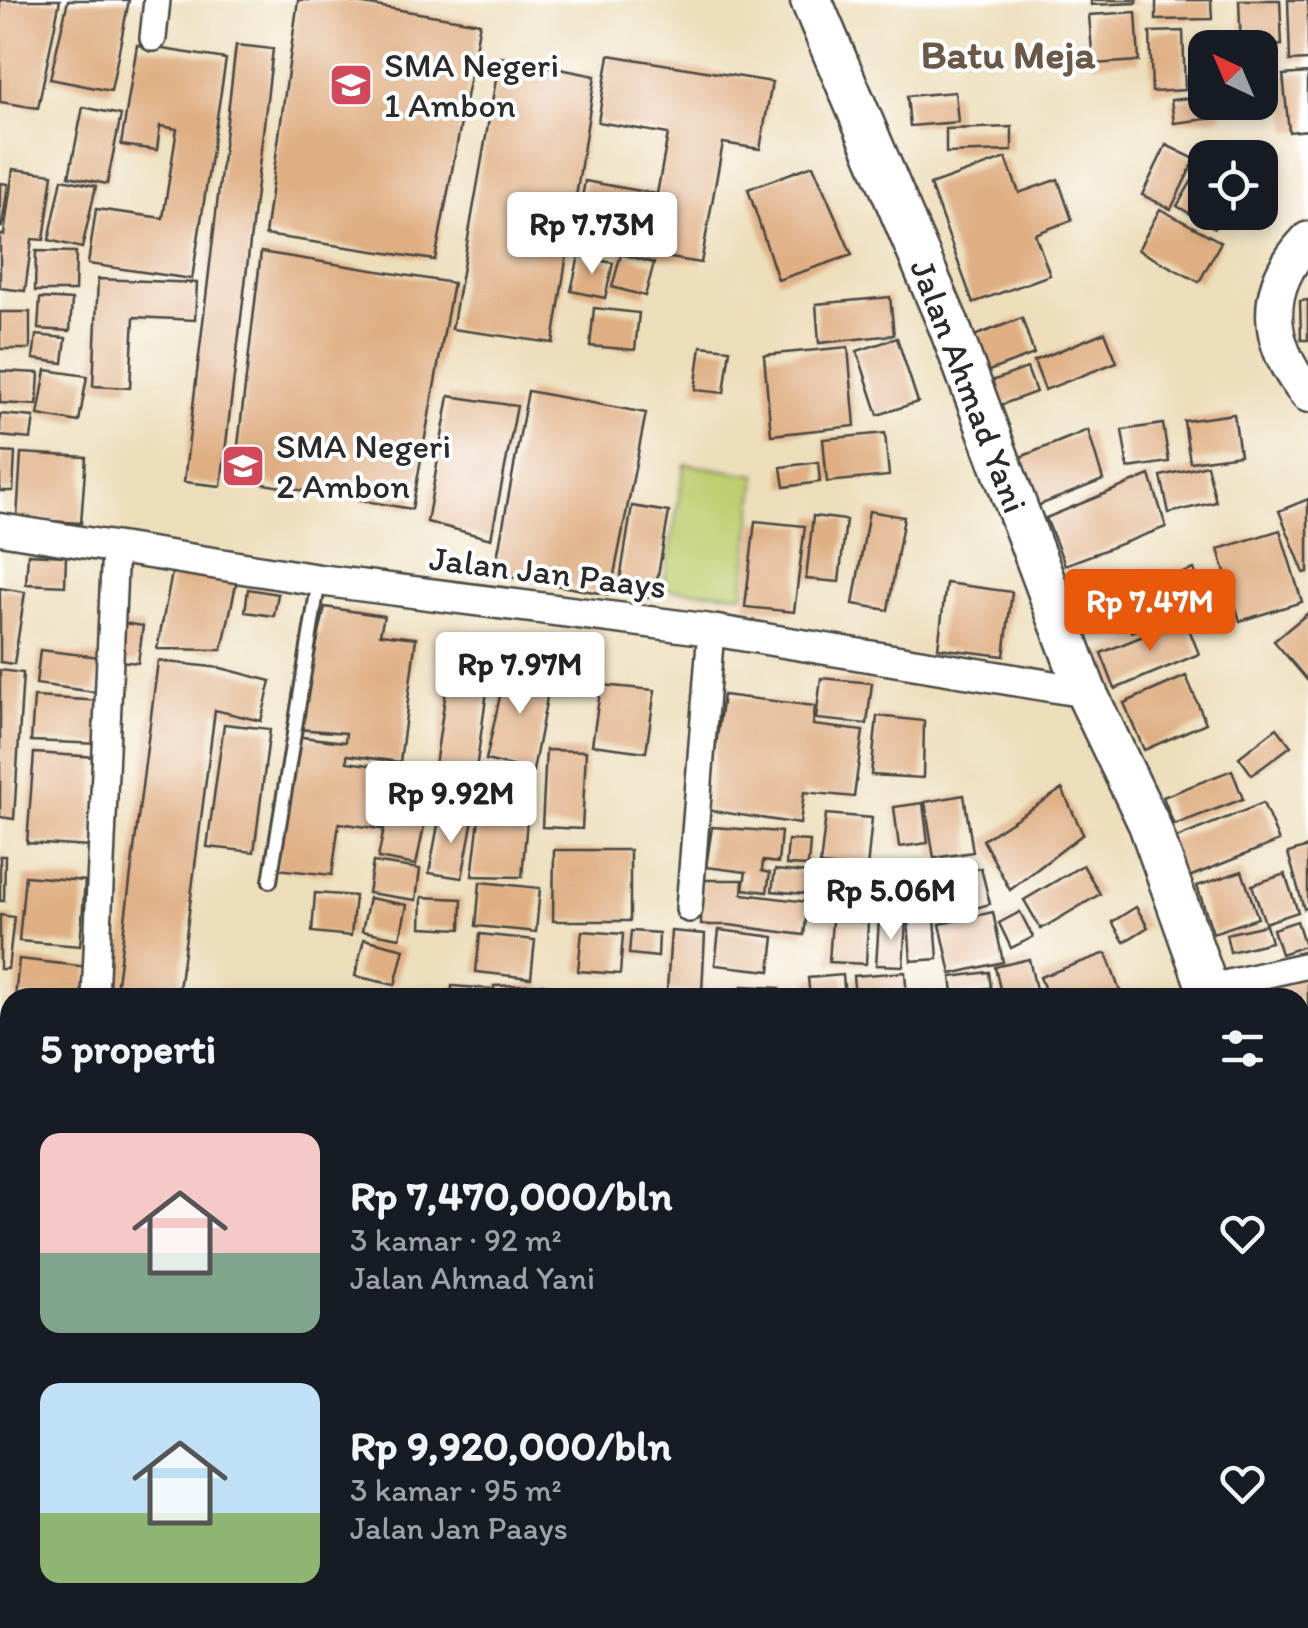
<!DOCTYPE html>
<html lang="id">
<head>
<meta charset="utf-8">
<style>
  body { margin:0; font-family:Itim,sans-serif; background:#242831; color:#f1f3f6; height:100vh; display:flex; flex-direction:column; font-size:38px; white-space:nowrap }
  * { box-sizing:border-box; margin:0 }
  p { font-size:32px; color:#9ea1a6 }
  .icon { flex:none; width:55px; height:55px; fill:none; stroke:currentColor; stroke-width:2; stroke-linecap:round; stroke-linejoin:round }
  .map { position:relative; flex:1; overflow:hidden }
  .drawer { position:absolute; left:0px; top:988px; width:1310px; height:642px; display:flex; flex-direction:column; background:#171b24; border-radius:30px 30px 0 0; box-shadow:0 5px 15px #0003 }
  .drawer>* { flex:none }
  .needle { width:65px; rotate:316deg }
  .controls { position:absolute; left:1188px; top:30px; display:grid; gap:20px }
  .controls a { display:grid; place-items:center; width:90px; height:90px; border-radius:20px; background:#171b24; box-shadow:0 5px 15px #0003; font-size:50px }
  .price { position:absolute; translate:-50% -85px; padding:0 22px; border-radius:10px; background:#fff; color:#222; font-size:32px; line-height:65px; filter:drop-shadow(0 2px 5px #0008) }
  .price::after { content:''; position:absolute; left:50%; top:60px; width:30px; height:22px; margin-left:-15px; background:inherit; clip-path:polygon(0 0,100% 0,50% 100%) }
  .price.active { background:#ea580c; color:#fff }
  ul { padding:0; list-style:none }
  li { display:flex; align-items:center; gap:30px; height:250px; padding:0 40px }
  li span { display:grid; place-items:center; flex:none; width:280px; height:200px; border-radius:20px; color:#555 }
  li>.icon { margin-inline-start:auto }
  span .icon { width:120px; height:120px; fill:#fffc; stroke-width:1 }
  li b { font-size:42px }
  h2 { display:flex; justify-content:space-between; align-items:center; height:120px; padding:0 40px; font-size:42px }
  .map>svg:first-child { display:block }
</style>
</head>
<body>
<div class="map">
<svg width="1308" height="1628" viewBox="0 0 1308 1628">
  <rect width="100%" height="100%" fill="#fff"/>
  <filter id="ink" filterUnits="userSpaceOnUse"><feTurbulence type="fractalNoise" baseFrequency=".01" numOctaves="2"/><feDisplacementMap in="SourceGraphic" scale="20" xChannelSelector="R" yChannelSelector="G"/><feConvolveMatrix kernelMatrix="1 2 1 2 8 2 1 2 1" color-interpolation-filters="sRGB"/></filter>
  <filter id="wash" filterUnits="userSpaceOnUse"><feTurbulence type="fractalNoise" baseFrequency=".0048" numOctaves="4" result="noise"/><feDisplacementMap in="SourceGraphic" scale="40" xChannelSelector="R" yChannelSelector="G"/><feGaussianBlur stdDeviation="2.25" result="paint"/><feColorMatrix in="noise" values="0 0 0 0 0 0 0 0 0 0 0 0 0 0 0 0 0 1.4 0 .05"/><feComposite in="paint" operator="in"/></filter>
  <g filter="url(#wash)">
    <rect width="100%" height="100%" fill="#eddebb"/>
    <polygon fill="#bece70" stroke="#747c4e" stroke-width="2.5" points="685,464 757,475 743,594 663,589"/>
    <g id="blocks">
      <g fill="#dfae82">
        <polygon points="0,0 60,0 38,108 0,102"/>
        <polygon points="68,0 129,0 111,91 50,79"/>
        <polygon points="298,0 339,0 480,23 435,260 265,235"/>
        <polygon points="1091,0 1137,0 1137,3 1091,5"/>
        <polygon points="1156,0 1211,0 1212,19 1156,20"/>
        <polygon points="1239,0 1280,0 1282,45 1241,48"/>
        <polygon points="1288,0 1308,0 1308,60 1290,61"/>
        <polygon points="1136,12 1139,61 1093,64 1089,15"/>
        <polygon points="1183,31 1185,90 1152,92 1150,32"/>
        <polygon points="137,45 226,59 192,279 88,264 96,209 163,218 177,129 160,126 157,150 121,145"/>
        <polygon points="236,45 273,49 221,486 184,482"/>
        <polygon points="609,55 772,82 760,149 723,143 701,263 574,242 585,181 657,194 668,134 598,122"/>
        <polygon points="500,57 595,76 553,343 452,329"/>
        <polygon points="1308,73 1308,130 1289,132 1283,75"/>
        <polygon points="955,92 958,122 910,126 907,96"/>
        <polygon points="1205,96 1205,102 1221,102 1222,117 1174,123 1171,100"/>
        <polygon points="83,107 121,115 107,184 69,176"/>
        <polygon points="1012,127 1012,151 946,153 946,129"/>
        <polygon points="1166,145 1195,159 1171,209 1142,195"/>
        <polygon points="1006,158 1019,193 1058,179 1072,220 1035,234 1050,275 973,303 930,185"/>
        <polygon points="813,165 852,255 778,280 748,189"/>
        <polygon points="1201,165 1205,167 1205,212 1224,212 1215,228 1177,206"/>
        <polygon points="13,169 53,174 44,240 32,239 25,291 0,288 0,235 4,235"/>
        <polygon points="62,179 96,186 82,248 49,240"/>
        <polygon points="0,183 8,184 2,227 0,227"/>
        <polygon points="1160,209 1221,242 1199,282 1138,250"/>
        <polygon points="36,251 76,252 75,291 35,291"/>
        <polygon points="261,252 453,283 412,509 234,479"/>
        <polygon points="621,254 654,263 645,296 612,287"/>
        <polygon points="579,256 613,263 605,298 571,291"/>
        <polygon points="98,279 197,283 195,320 134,317 130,388 93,386"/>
        <polygon points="890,297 894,335 819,343 816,304"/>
        <polygon points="40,298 72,300 70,331 38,329"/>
        <polygon points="1308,300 1308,340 1301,340 1300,301"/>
        <polygon points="594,308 639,313 635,350 590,346"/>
        <rect x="0" y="312" width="30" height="37"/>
        <polygon points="1022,318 1034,354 986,372 974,336"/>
        <polygon points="1105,332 1117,362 1045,390 1034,361"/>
        <polygon points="36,335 66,338 63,363 33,359"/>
        <polygon points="897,338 918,402 878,415 857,351"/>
        <polygon points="701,346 730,349 724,393 695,390"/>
        <polygon points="848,347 855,426 771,435 764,355"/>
        <polygon points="1027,368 1036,392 998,406 989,382"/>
        <polygon points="46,370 87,376 79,422 38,415"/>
        <polygon points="0,371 39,373 37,405 0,403"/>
        <polygon points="528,391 646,413 610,595 494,574"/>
        <polygon points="449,396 517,406 491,539 427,522"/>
        <polygon points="0,414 34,417 31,439 0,436"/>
        <polygon points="1234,414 1240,455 1190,462 1184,421"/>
        <polygon points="1163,424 1169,462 1128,468 1122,430"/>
        <polygon points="1088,430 1103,480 1032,508 1013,460"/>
        <polygon points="885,433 889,476 827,482 823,439"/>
        <polygon points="0,452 15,453 13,491 0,491"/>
        <polygon points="21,453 86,457 81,523 17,519"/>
        <polygon points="818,462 820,482 784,487 781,467"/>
        <polygon points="1207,465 1216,502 1169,513 1161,476"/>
        <polygon points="1150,475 1166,527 1065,565 1046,518"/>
        <polygon points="1308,499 1308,572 1304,573 1279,511"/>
        <polygon points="632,506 669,512 654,598 618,592"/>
        <polygon points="869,511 904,517 888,610 853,604"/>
        <polygon points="813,516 846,520 839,582 806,579"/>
        <polygon points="755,521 805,526 794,612 745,607"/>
        <polygon points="1280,530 1302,602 1240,621 1218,549"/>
        <polygon points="28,554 66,556 65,586 26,584"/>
        <polygon points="173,568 238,575 222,650 157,649"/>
        <polygon points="1194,569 1206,605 1131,632 1118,595"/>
        <polygon points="946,583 1012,592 1004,656 938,648"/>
        <polygon points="0,588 25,592 14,664 0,662"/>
        <polygon points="248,589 278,594 274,616 245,612"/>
        <polygon points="325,607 384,616 380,634 416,638 400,762 347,755 347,762 391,768 381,829 339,823 332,875 276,869 293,736 345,742 346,733 298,729"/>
        <polygon points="1308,613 1308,681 1274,641"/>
        <polygon points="1185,619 1199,654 1115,689 1101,653"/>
        <polygon points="124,623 143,626 138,663 119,661"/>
        <polygon points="453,643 493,648 474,784 433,779"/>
        <polygon points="40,650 100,657 95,692 36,684"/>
        <polygon points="158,661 221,668 271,681 261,721 215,710 178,998 116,991"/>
        <polygon points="507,664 552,671 533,771 486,760"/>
        <polygon points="0,670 23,673 14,819 0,817"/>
        <polygon points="1186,676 1206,723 1144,750 1124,703"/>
        <polygon points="821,678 872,683 867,724 816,719"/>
        <polygon points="601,685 655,690 646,752 592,745"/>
        <polygon points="723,695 815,706 813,725 863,731 854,797 804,792 800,824 707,810"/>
        <polygon points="34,697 103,701 100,744 31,741"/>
        <polygon points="877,716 924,721 923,778 871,775"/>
        <polygon points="224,724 270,729 254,852 207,847"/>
        <polygon points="1277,728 1291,746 1252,775 1239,757"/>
        <polygon points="546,750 586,751 582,829 542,827"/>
        <polygon points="34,753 97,757 90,847 27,843"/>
        <polygon points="1232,770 1243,799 1174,825 1163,797"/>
        <polygon points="484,778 530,785 522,877 472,876"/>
        <polygon points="399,781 441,787 436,818 395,812"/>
        <polygon points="1062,789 1083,834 1010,890 983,840"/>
        <polygon points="964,795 973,852 934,858 925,802"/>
        <polygon points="923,803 928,843 899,847 894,807"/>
        <polygon points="1263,803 1279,841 1184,879 1169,841"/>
        <polygon points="387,814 425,821 416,865 378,858"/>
        <polygon points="440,814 473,819 462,878 429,873"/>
        <polygon points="826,814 872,818 867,869 820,865"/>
        <polygon points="712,827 781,832 778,863 763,861 762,871 770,873 767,892 743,889 746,872 706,867"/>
        <polygon points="788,840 810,841 808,866 786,865"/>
        <polygon points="1308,847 1308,907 1304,909 1288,853"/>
        <polygon points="554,850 630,850 630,921 553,921"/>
        <polygon points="0,856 5,856 4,901 0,901"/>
        <polygon points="373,862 420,869 416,900 368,893"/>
        <polygon points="1083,865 1100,894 1041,929 1024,900"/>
        <polygon points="981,868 990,904 944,917 934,880"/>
        <polygon points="775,870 830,875 828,896 772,891"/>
        <polygon points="1242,871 1258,918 1213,933 1197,886"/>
        <polygon points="1285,874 1298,912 1265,923 1252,885"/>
        <polygon points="25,876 85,881 80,946 19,941"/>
        <polygon points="702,880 743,880 742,894 808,902 804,935 729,925 701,925"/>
        <polygon points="480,882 540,888 536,932 476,926"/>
        <polygon points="830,886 872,888 871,913 829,911"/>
        <polygon points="315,893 355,896 351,936 312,932"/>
        <polygon points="422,897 462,899 461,929 421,927"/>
        <polygon points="369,898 407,905 400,938 362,931"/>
        <polygon points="1136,907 1148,927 1124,942 1112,922"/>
        <polygon points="993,912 1003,962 951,974 940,924"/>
        <polygon points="1020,912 1033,937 1011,948 999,923"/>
        <polygon points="0,915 14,917 8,969 0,969"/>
        <polygon points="935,918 938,959 911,961 908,920"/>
        <polygon points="832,920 868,922 866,964 829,962"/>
        <polygon points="879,920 906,921 903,966 876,965"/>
        <polygon points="1297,921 1305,946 1281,954 1273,929"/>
        <polygon points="1266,925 1271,942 1230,952 1226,934"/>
        <polygon points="719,930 774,937 770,971 715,965"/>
        <polygon points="582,931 623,934 620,974 578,971"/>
        <polygon points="631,931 659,933 658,957 629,954"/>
        <polygon points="671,931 705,934 702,992 667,990"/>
        <polygon points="480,934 535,940 531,978 476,972"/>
        <polygon points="364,939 404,949 395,985 355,976"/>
        <polygon points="1106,953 1121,994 1110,998 1048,998 1040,977"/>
        <polygon points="19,959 89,967 85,998 15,998"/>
        <polygon points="1029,959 1038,998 1002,998 995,967"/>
        <polygon points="905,972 907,998 855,998 853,976"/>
        <polygon points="989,972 991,988 953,993 951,977"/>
        <polygon points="1308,972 1308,1049 1300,1052 1300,998 1274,998 1270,986"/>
        <polygon points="843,975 845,998 810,998 808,978"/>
        <polygon points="543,984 543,998 494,998 494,986"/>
        <polygon points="452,986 491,989 491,998 451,998"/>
        <polygon points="742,986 779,988 778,998 741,998"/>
        <rect x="552" y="990" width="52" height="8"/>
        <polygon points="0,1055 7,1055 8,1117 0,1117"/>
        <polygon points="10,1314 10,1380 3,1381 0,1315"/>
        <polygon points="7,1481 10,1481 10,1519 4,1518"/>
        <polygon points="1308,1568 1308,1628 1260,1628 1257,1620 1300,1620 1300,1571"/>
        <polygon points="149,1620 292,1620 328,1621 327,1628 149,1628"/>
        <rect x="382" y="1620" width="120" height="8"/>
        <rect x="589" y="1620" width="45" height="8"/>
        <rect x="635" y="1620" width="26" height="8"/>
        <polygon points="662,1620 690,1620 690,1628 663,1628"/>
        <polygon points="711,1620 774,1620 773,1628 711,1628"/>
        <polygon points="792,1620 839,1620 840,1628 792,1628"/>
        <polygon points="842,1620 880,1620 881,1628 842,1628"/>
        <polygon points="883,1620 978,1620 979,1628 884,1628"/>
        <rect x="984" y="1620" width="44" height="8"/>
        <rect x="1099" y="1620" width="57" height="8"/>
        <polygon points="1167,1620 1242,1620 1244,1628 1170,1628"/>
        <polygon points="1066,1621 1066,1628 1031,1628 1031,1623"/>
      </g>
    </g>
  </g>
  <g filter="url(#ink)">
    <use href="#blocks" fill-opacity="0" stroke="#484641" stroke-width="2.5"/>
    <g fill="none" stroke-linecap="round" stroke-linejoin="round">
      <defs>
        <g id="service">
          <polyline points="270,881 319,580"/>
          <polyline points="1300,1088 1308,1085"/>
        </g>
        <g id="minor">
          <polyline points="153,38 157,0"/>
          <polyline points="689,909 711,630"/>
          <polyline points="1207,988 1308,965"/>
          <polyline points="95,998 115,546"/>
          <polyline points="0,1167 10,1167"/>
          <polyline points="1300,1525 1308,1522"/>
          <polyline points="0,1570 10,1570"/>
          <polyline points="368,1620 368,1628"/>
          <polyline points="542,1628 542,1620"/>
          <polyline points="1092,1628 1092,1620"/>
        </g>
        <polyline id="tertiary" points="0,529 319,580 711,630 1086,692"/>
        <path id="secondary" d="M1308,240C1261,289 1266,344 1308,394"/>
        <g id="trunk">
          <polyline points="811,0 949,326 1086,692 1149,824 1211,998"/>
          <polyline points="1300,1214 1308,1235"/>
        </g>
      </defs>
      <use href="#service" stroke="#484641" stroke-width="18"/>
      <use href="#minor" stroke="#484641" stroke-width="30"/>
      <use href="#tertiary" stroke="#484641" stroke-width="35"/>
      <use href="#secondary" stroke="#484641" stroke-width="40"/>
      <use href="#trunk" stroke="#484641" stroke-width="45"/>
      <use href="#service" stroke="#fff" stroke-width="12"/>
      <use href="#minor" stroke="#fff" stroke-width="25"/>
      <use href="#tertiary" stroke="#fff" stroke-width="30"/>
      <use href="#secondary" stroke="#fff" stroke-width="35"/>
      <use href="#trunk" stroke="#fff" stroke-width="40"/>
    </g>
  </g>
  <defs>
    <symbol id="school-square" viewBox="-11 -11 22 22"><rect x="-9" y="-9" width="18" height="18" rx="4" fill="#d1495b" stroke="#fff"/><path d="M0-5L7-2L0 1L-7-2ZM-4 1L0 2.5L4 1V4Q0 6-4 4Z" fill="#fff"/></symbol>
  </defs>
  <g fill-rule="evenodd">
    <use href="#school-square" x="326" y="60" width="50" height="50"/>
    <use href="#school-square" x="218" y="441" width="50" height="50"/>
  </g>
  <g text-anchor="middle" stroke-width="8" stroke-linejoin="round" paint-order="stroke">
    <g font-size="35" fill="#2b2b2b" stroke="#fff" text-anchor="start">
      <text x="384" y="77">SMA Negeri<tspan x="384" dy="40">1 Ambon</tspan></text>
      <text x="276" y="458">SMA Negeri<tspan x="276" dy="40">2 Ambon</tspan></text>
    </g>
    <g font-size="35" fill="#2b2b2b" stroke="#fff">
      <text transform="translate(969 386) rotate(69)" y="12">Jalan Ahmad Yani</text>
      <text transform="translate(548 572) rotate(7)" y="12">Jalan Jan Paays</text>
    </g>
    <g font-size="40" font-weight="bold" fill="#6a5949" stroke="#fff">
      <text x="1008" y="68">Batu Meja</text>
    </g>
  </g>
</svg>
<div class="controls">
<a><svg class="needle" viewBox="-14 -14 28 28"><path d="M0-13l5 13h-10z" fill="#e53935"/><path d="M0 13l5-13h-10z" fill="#9ea1a6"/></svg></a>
<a><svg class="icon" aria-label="locate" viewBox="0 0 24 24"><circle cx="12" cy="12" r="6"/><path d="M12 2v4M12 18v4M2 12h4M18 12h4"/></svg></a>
</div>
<b class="price" style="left:592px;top:277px">Rp 7.73M</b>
<b class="price active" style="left:1150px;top:654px">Rp 7.47M</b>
<b class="price" style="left:520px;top:717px">Rp 7.97M</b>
<b class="price" style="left:451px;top:846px">Rp 9.92M</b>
<b class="price" style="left:891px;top:943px">Rp 5.06M</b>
<section class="drawer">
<h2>5 properti<svg class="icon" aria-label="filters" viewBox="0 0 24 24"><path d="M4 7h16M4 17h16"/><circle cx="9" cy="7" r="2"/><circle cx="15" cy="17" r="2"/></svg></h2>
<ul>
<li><span style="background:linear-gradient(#f6c9c9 60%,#7fa58c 0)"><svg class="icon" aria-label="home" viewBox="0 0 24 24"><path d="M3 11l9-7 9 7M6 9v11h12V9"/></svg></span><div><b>Rp 7,470,000/bln</b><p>3 kamar · 92 m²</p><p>Jalan Ahmad Yani</p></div><svg class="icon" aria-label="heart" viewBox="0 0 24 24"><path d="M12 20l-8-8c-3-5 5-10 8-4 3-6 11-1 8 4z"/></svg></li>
<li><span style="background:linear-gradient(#bfe0f5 65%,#8fb573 0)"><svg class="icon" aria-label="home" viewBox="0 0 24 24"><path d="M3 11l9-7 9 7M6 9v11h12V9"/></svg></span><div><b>Rp 9,920,000/bln</b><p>3 kamar · 95 m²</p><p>Jalan Jan Paays</p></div><svg class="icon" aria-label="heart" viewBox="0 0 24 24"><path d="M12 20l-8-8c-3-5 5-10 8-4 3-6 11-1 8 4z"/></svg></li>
</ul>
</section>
</div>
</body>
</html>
